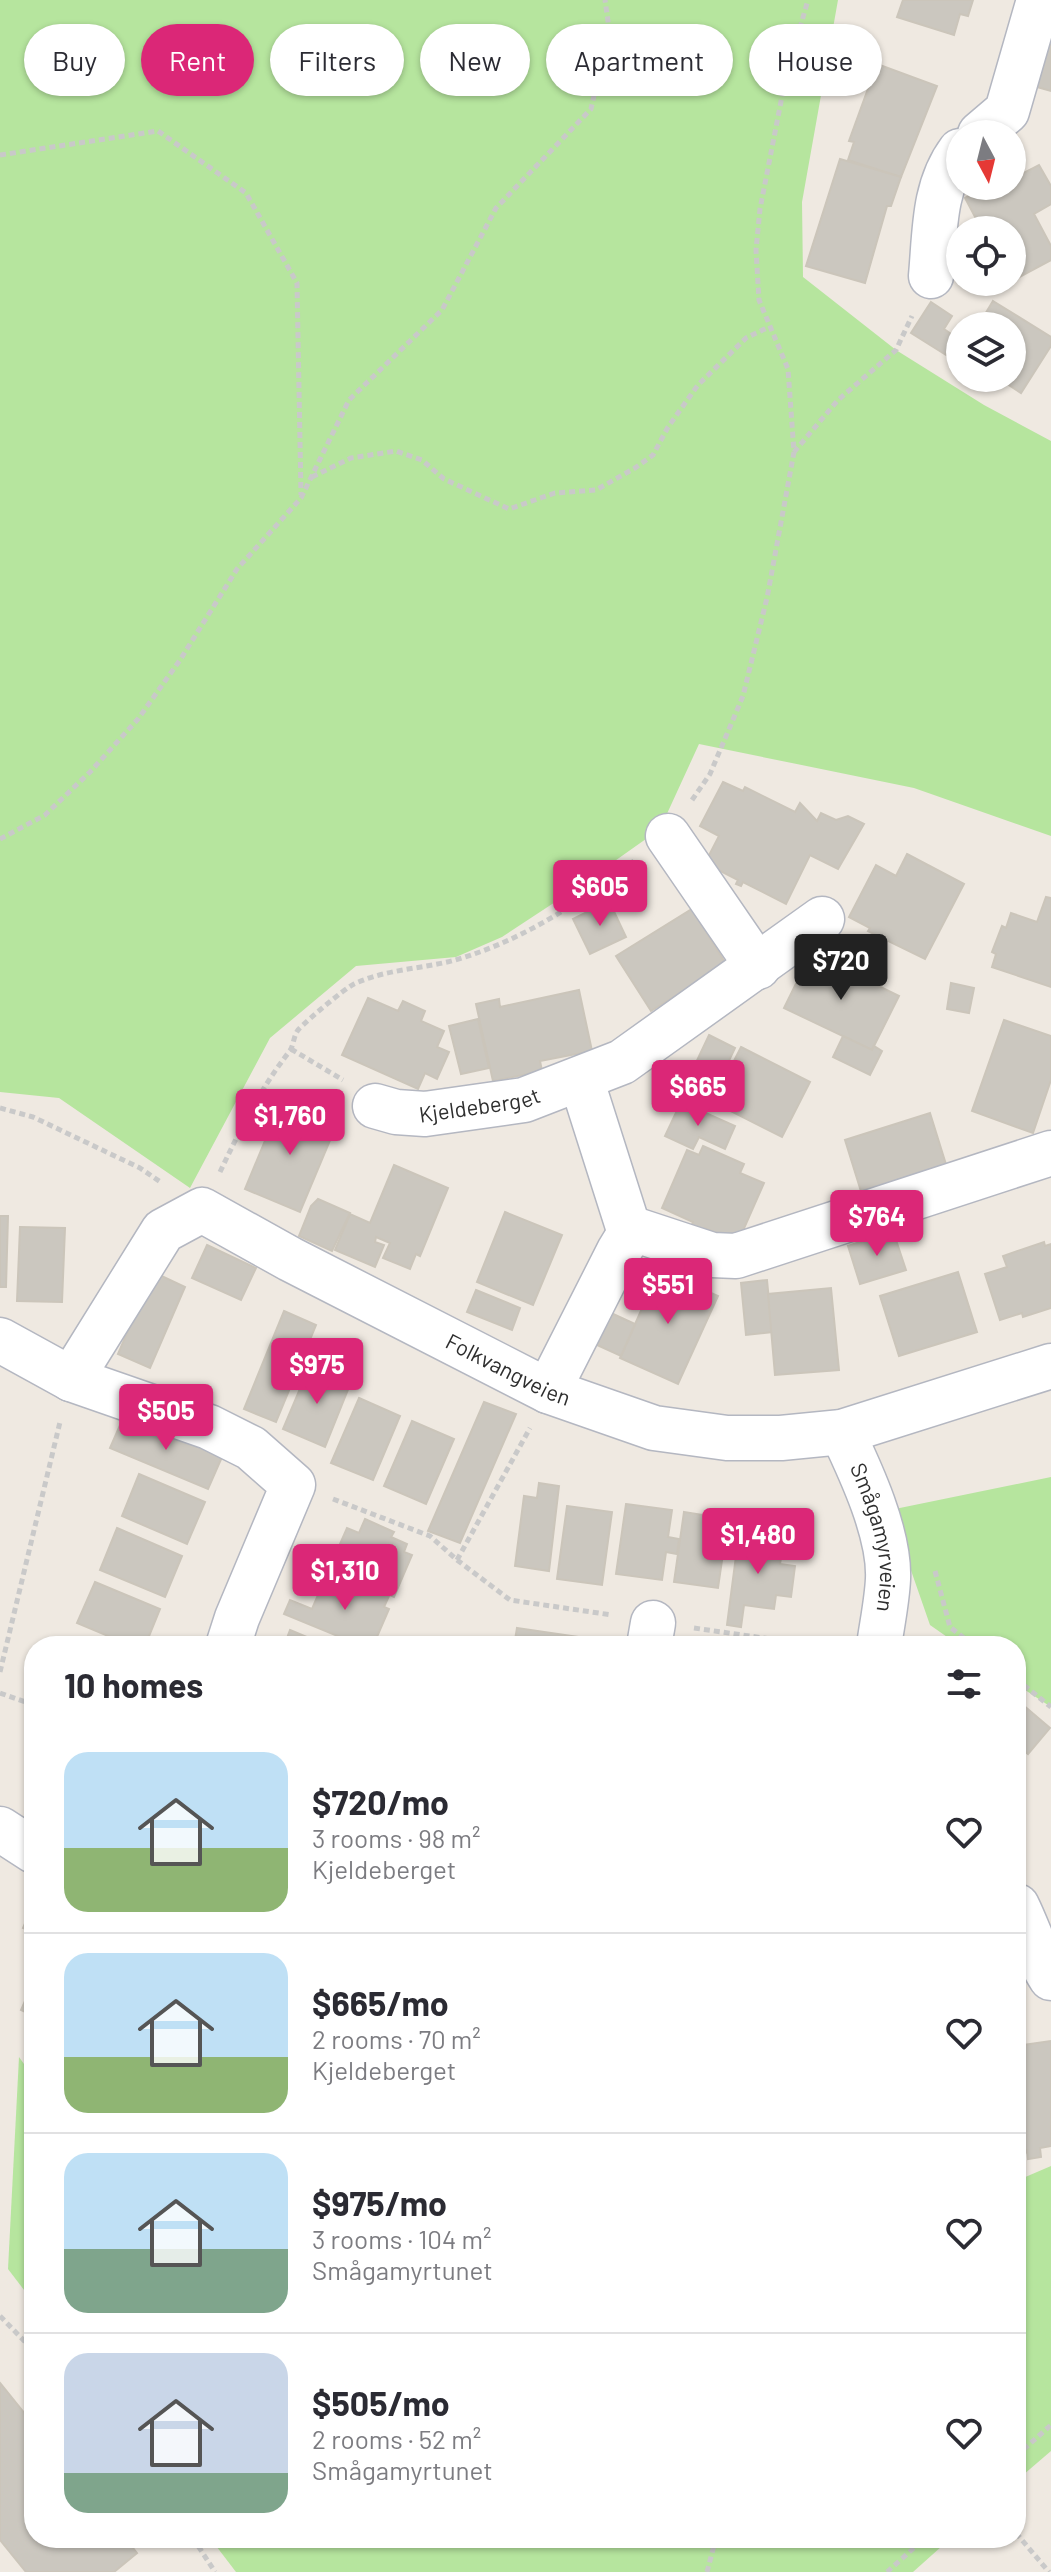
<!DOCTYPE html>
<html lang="en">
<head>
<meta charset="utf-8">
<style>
  body { margin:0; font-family:Barlow,sans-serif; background:#f7f7f7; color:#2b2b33; height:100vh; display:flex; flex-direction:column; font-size:30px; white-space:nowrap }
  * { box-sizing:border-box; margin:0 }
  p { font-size:26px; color:#7c7c81 }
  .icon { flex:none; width:44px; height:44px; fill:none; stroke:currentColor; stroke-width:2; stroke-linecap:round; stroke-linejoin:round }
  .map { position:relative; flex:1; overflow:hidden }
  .side { position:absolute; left:24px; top:1636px; width:1002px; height:912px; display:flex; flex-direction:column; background:#fff; border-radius:32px; box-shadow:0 2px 6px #0004 }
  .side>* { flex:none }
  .banner { position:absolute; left:24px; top:24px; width:1004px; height:72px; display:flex; gap:16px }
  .needle { width:52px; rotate:173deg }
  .controls { position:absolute; left:946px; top:120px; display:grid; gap:16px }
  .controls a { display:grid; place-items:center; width:80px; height:80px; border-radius:50%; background:#fff; box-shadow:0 2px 6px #0004; font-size:40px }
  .price { position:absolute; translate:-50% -68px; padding:0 18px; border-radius:8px; background:#db2777; color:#fff; font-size:26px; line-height:52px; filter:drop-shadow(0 2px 4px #0008) }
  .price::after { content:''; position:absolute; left:50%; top:48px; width:24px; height:18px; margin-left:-12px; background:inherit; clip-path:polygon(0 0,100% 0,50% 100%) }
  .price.on { background:#222; color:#fff }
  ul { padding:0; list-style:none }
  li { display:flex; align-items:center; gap:24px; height:200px; padding:0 40px }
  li+li { border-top:2px solid #e1e1e2 }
  li span { display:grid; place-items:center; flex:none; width:224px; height:160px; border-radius:24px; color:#555 }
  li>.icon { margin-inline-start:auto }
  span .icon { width:96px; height:96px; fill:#fffc; stroke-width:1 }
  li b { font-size:34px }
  h2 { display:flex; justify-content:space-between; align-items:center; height:96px; padding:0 40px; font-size:34px }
  .chip { padding:0 28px; border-radius:36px; background:#fff; box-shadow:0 2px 6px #0004; font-size:28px; line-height:72px }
  .chip.on { background:#db2777; color:#fff }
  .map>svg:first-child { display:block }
</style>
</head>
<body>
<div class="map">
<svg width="1051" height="2572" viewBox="0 0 1051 2572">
  <rect width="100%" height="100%" fill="#efe9e1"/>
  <g fill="#b6e59e">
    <polygon points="0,0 838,0 802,202 803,277 896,350 984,405 1051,441 1051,836 914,788 699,744 660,829 578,887 502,937 456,957 356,966 270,1038 190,1188 59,1098 0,1092"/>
    <polygon points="1051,1477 1051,1707 1016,1684 1016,1646 960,1646 930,1625 890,1510"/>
    <polygon points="19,2057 34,2078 34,2303 8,2269"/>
    <polygon points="1051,2166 1051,2451 1016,2481 1016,2181"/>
    <polygon points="210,2538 951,2538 913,2572 236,2572"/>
  </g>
  <g fill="#cbc7bf" stroke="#cbc5ba" stroke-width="2">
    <polygon points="903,0 973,0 968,16 960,14 954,35 897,17"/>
    <polygon points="1043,42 1051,45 1051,91 1030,85"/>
    <polygon points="877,64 937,86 901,177 848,160 854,142 849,141"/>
    <polygon points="840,159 901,177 891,206 887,206 865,283 806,266"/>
    <polygon points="1039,165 1051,186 1051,204 1034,214 1051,246 1051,260 1012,281 1012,230 982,230 965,198 987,186 1012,186 1012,175 1014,178"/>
    <polygon points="993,301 1051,337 1051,346 1021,393 998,378 1012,378 1012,326 978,326"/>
    <polygon points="931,302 952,316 944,329 957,338 946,355 911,333"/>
    <polygon points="723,782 743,791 745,787 795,812 800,803 817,821 821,813 836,820 848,816 864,824 838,869 810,855 786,904 743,882 741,886 736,884 738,880 705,863 719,836 700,826"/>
    <polygon points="907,854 964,884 925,959 868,931 870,928 849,917 876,865 896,876"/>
    <polygon points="1046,897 1051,898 1051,987 992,967 996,954 992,952 1002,926 1006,928 1011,913 1037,922"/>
    <polygon points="609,901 626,937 590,954 573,919"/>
    <polygon points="692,909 726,964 651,1011 616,956"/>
    <polygon points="811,953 899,996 872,1050 784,1008"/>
    <polygon points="951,983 974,988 969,1013 947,1009"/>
    <polygon points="579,990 592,1051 540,1061 542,1071 493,1081 476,1004 499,999 500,1007"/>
    <polygon points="368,998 398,1011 403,1001 425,1011 421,1021 444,1031 437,1047 449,1052 437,1079 425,1073 418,1089 342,1055"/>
    <polygon points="478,1019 489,1068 461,1074 449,1026"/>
    <polygon points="1004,1020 1051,1036 1051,1080 1033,1133 972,1111"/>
    <polygon points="709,1035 735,1048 718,1084 712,1081 706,1094 692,1086 698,1074 692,1071"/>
    <polygon points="843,1036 872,1050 874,1046 882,1051 870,1075 833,1057"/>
    <polygon points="741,1047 810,1082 782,1137 713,1102"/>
    <polygon points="281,1102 336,1126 300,1212 245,1189"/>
    <polygon points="681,1102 735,1126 725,1149 699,1137 693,1149 665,1136"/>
    <polygon points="930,1113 949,1174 864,1201 845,1140"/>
    <polygon points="703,1146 744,1164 740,1173 764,1183 738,1242 705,1228 703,1232 691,1227 693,1222 662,1208 687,1150 699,1155"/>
    <polygon points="394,1165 448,1188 420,1256 416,1254 410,1269 383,1258 390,1243 376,1237 375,1242 384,1245 375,1267 335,1250 350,1214 370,1223"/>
    <polygon points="318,1199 350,1213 332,1251 299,1236 311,1206"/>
    <polygon points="505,1212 562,1235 533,1305 477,1282"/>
    <polygon points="0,1216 8,1216 6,1287 0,1287"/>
    <polygon points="20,1227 65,1228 62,1302 17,1301"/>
    <polygon points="893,1231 906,1270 860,1284 848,1246"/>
    <polygon points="1044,1242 1045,1246 1051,1244 1051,1308 1023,1317 1022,1313 1000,1320 985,1274 1007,1267 1003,1256"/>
    <polygon points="207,1245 256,1268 241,1300 192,1278"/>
    <polygon points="659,1270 718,1296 678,1384 620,1358 644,1304 639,1302 647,1283 652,1286"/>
    <polygon points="153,1272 185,1287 150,1368 118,1354"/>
    <polygon points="958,1272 977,1332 899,1356 880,1296"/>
    <polygon points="767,1280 772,1332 746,1335 741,1283"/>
    <polygon points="831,1288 839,1370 775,1375 768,1294"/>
    <polygon points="476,1290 520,1308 512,1330 467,1312"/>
    <polygon points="284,1311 316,1325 276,1422 244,1409"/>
    <polygon points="611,1313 635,1324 621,1356 597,1345"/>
    <polygon points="310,1365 351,1382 325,1447 283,1429"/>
    <polygon points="359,1398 400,1416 373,1480 331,1463"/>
    <polygon points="484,1402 516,1414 460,1543 428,1531"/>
    <polygon points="124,1416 222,1457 208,1489 110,1448"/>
    <polygon points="412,1421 454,1439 426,1504 384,1486"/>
    <polygon points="139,1474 205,1502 187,1544 122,1516"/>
    <polygon points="539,1483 559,1486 549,1571 515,1566 524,1496 537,1498"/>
    <polygon points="626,1504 672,1510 668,1537 679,1539 677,1554 666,1552 662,1580 616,1574"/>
    <polygon points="567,1506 612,1512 602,1585 557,1579"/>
    <polygon points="684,1512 728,1519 718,1588 674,1582"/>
    <polygon points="365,1519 394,1532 391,1537 407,1544 404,1552 412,1555 394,1597 329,1569 347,1528 359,1533"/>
    <polygon points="117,1528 182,1556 165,1597 100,1570"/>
    <polygon points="739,1533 784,1539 780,1564 795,1566 791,1597 776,1595 774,1609 744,1605 741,1627 727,1625"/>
    <polygon points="340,1576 389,1596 384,1607 389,1609 373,1646 362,1646 284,1614 290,1600 312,1609 324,1581 335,1586"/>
    <polygon points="95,1582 160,1609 145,1646 132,1646 77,1623"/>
    <polygon points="517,1628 586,1638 585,1646 514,1646"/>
    <polygon points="290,1630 328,1646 284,1646"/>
    <polygon points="942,1638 952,1646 935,1646"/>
    <polygon points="1016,1699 1050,1728 1028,1754 1016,1744"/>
    <polygon points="34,1903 34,1933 23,1928"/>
    <polygon points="34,1981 34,2016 21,2010"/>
    <polygon points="1051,2041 1051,2146 1040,2148 1041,2157 1028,2159 1027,2149 1025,2154 1016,2155 1016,2135 1022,2134 1016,2083 1016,2046"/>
    <polygon points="0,2383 34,2425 34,2538 125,2538 137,2553 114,2572 26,2572 0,2540"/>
  </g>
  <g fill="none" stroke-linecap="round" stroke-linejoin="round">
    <defs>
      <g id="minor">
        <polyline points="980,134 1007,111 1039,0"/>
        <path d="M931,276C935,233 933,187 960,151"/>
        <polyline points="668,836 758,967"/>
        <polyline points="581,1079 630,1233"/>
        <path id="s1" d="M375,1106L396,1112L425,1114L524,1100L622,1062L822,919"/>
        <polyline points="0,1340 71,1379 209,1427 251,1448 293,1485 237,1618 228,1646"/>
        <path id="s2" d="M71,1379L163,1231L202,1210L290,1259L548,1391L654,1428L727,1438H781L842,1432L1051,1366"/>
        <polyline points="548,1391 619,1251 630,1233 636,1230 712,1255 736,1256 1051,1153"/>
        <path id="s3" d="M842,1432C861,1472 890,1534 888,1579C887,1601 882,1624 879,1646"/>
        <polyline points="649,1646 653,1623"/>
        <polyline points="0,1829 34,1851"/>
        <path d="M1017,1906C1029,1930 1036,1956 1051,1978"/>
      </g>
    </defs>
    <use href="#minor" stroke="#b4b7c1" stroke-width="47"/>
    <g stroke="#c9c9c9" stroke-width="5" stroke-dasharray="6 4" stroke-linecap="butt">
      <polyline points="0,155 158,131 246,193 297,283 301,495"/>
      <polyline points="794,452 838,400 896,350 912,316"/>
      <polyline points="312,477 351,458 396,451 422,460 444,479 509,509 555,493 596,490 635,468 653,455 668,427 698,385 746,338 769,327"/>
      <polyline points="692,800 710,774 743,696 767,598 794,452 788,369 759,300 756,250 760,209 786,76 808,0"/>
      <polyline points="0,839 45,815 90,772 138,719 180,660 237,569 301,498 349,400 442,310 496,208 591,109 609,28 605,0"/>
      <polyline points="291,1049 343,1080"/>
      <polyline points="0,1108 33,1117 140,1168 162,1183"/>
      <path d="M220,1172C240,1130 260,1089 289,1052C294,1046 293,1037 298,1030C306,1021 344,989 354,984C386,969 422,969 455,960C522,941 579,903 634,861"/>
      <polyline points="333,1499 430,1536 457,1560 530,1428"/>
      <polyline points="457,1560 510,1600 612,1615"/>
      <polyline points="935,1571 950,1627 974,1646"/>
      <polyline points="694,1628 819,1646"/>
      <polyline points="0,1672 60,1422"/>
      <polyline points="1016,1679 1051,1707"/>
      <polyline points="0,1693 34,1705"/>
      <polyline points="1016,1776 1016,1775"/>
      <polyline points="0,2316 34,2351"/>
      <polyline points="1016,2456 1051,2425"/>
      <polyline points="1016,2533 1049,2572"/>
      <polyline points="193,2538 215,2572"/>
      <polyline points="707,2572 716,2538"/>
      <polyline points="887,2572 925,2538"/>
    </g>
    <use href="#minor" stroke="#fff" stroke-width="44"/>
  </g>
  <g text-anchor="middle" stroke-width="6" stroke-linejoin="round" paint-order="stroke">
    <g font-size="22" fill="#2e2e2e" stroke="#fff">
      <text dy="8" stroke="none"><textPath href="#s1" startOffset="106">Kjeldeberget</textPath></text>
      <text dy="8" stroke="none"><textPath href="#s2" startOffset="564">Folkvangveien</textPath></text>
      <text dy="8" stroke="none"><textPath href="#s3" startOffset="112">Smågamyrveien</textPath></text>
    </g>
  </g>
</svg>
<div class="controls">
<a><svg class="needle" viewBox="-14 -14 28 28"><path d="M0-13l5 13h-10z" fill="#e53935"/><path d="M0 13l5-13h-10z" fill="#7c7c81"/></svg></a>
<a><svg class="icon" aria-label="locate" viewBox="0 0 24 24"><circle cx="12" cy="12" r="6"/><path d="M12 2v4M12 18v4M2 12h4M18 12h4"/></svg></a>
<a><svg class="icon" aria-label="layers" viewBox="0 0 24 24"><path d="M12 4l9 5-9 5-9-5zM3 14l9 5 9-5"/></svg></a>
</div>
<b class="price" style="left:600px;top:928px">$605</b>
<b class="price on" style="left:841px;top:1002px">$720</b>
<b class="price" style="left:698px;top:1128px">$665</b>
<b class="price" style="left:290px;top:1157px">$1,760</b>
<b class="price" style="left:877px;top:1258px">$764</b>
<b class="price" style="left:668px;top:1326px">$551</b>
<b class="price" style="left:317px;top:1406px">$975</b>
<b class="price" style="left:166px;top:1452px">$505</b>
<b class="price" style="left:758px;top:1576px">$1,480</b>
<b class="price" style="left:345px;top:1612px">$1,310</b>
<div class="banner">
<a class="chip">Buy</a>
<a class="chip on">Rent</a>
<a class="chip">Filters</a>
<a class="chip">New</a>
<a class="chip">Apartment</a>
<a class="chip">House</a>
</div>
<section class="side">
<h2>10 homes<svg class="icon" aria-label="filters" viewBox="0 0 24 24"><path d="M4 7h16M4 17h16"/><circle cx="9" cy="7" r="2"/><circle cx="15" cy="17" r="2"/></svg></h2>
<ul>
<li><span style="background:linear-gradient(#bfe0f5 60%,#8fb573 0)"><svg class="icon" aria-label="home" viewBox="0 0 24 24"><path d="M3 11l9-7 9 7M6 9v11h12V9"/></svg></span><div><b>$720/mo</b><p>3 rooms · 98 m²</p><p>Kjeldeberget</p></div><svg class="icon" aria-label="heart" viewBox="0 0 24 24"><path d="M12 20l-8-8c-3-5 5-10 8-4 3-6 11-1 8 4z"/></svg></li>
<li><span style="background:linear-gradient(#bfe0f5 65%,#8fb573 0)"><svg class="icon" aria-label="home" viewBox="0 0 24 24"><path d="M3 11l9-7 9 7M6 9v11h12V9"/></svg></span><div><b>$665/mo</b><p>2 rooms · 70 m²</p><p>Kjeldeberget</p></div><svg class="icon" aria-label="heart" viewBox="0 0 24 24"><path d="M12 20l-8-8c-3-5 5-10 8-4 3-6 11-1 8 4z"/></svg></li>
<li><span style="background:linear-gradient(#bfe0f5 60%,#7fa58c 0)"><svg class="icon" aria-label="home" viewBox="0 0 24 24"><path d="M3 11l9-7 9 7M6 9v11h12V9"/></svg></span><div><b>$975/mo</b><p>3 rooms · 104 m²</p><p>Smågamyrtunet</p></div><svg class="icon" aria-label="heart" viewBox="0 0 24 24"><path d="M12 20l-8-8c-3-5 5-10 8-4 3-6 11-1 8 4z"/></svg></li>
<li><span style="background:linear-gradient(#c9d6e8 75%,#7fa58c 0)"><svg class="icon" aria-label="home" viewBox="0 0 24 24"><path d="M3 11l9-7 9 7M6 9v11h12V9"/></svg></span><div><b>$505/mo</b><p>2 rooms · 52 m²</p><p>Smågamyrtunet</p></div><svg class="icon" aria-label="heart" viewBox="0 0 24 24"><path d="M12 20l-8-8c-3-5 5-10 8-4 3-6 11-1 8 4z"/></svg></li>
</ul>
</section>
</div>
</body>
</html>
